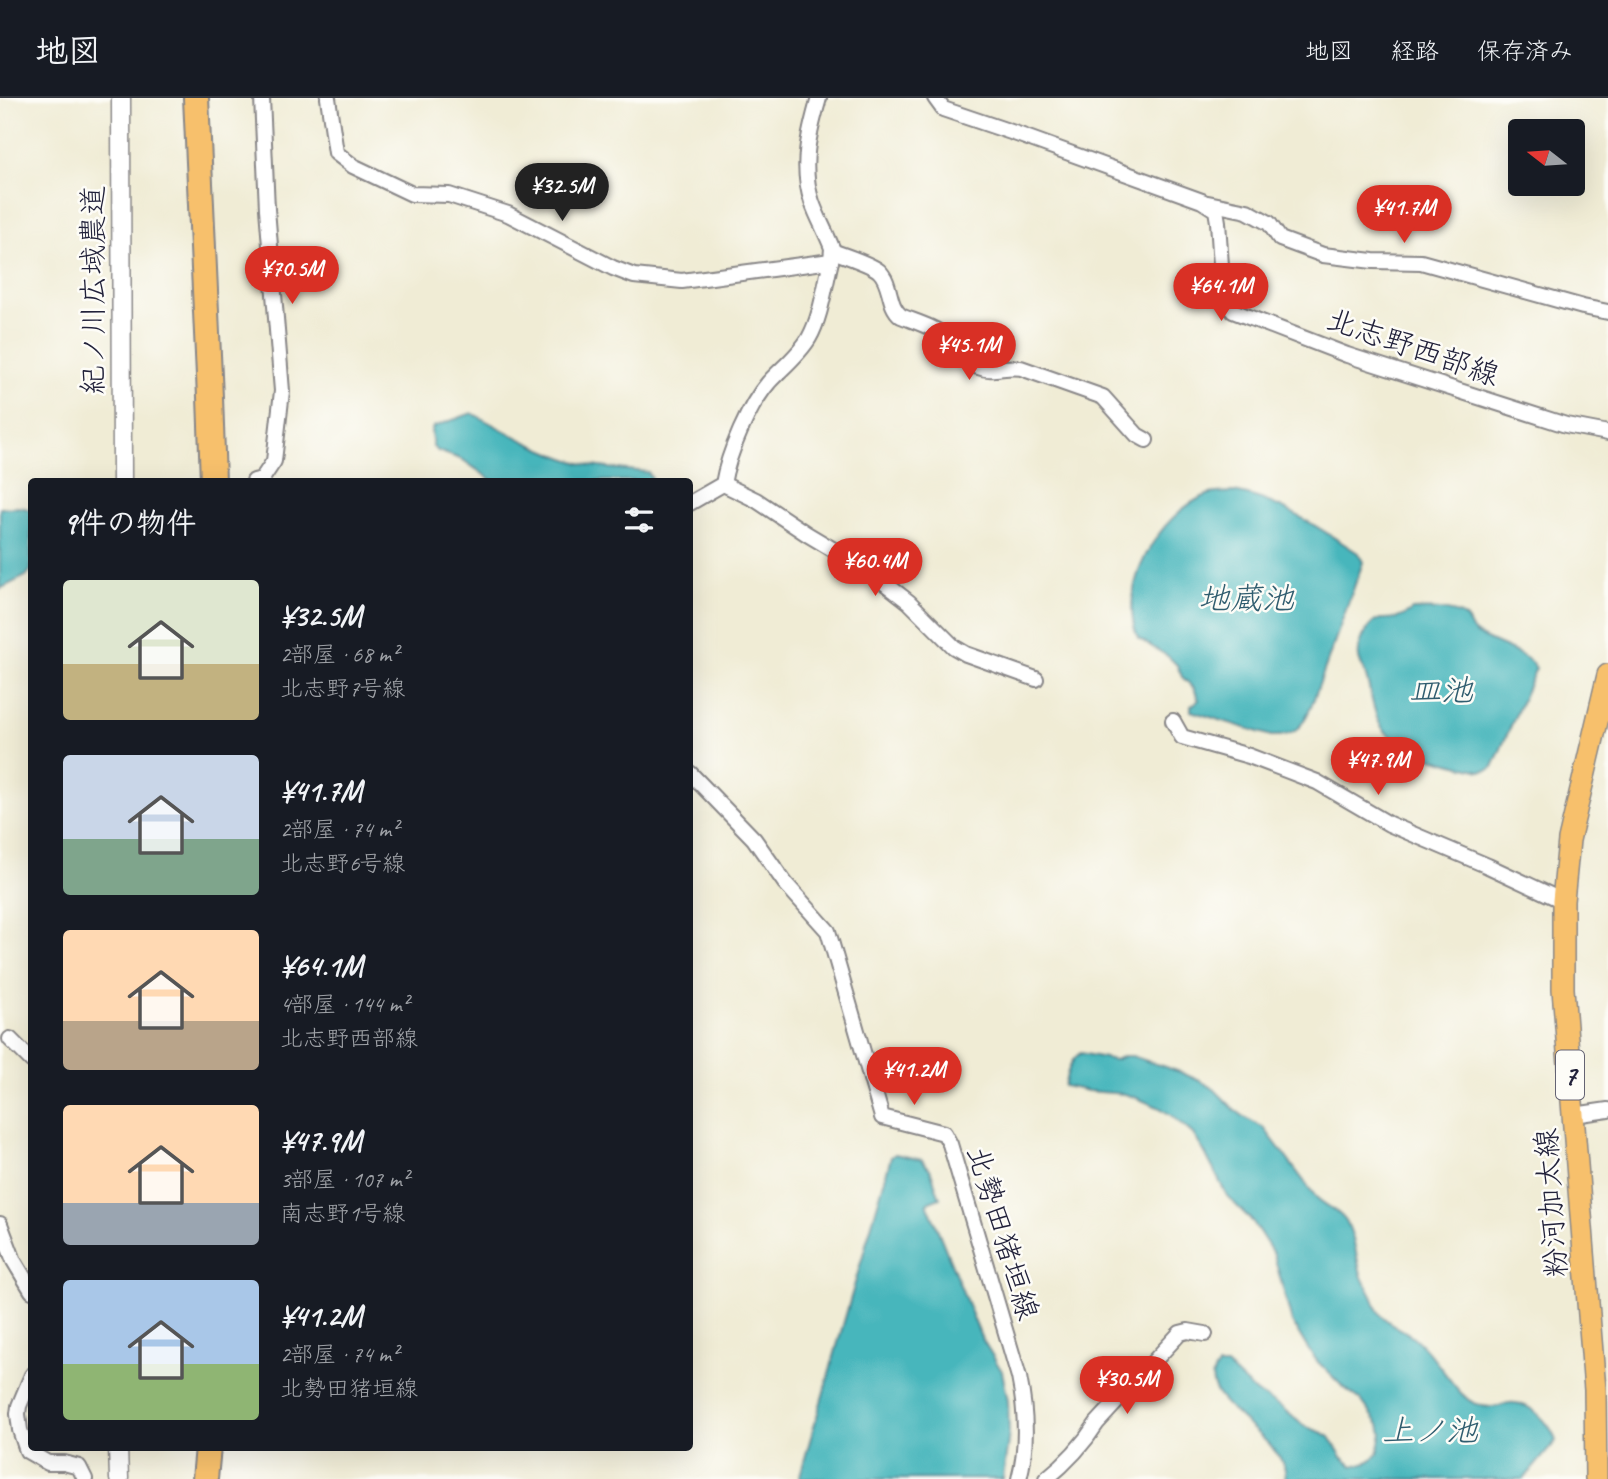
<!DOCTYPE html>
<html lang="ja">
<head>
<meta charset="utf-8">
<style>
  body { margin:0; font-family:Caveat,"Klee One",sans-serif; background:#20242c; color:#f1f3f6; height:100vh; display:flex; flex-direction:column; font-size:26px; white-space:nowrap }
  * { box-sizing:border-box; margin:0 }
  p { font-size:23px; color:#9ea1a6 }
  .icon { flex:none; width:38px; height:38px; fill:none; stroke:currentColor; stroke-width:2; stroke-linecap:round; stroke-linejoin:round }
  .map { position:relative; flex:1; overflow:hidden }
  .drawer { position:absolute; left:28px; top:380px; width:665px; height:973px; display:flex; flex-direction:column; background:#171b24; border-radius:7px; box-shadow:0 7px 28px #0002 }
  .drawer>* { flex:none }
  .needle { width:46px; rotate:287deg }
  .fabs { position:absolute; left:1508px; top:21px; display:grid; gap:14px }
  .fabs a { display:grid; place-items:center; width:77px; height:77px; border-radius:7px; background:#171b24; box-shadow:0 7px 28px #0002; font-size:35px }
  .price { position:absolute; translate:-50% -60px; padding:0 16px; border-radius:24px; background:#d93025; color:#fff; font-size:23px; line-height:46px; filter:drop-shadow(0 2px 4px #0008) }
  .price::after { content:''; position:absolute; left:50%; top:42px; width:21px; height:16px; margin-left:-10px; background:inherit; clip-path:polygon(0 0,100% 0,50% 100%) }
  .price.active { background:#222; color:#fff }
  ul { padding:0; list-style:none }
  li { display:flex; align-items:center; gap:21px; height:175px; padding:0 35px }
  li span { display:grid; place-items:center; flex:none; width:196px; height:140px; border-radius:7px; color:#555 }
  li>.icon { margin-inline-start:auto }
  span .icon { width:84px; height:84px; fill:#fffc; stroke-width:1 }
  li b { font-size:30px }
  h2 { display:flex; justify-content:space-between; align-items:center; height:84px; padding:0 35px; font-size:30px }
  header { display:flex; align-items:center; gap:42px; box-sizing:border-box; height:98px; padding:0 35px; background:#171b24; border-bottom:2px solid #363941 }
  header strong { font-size:33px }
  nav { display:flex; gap:38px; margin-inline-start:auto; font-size:24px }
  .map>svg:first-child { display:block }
</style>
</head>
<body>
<header>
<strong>地図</strong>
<nav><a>地図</a><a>経路</a><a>保存済み</a></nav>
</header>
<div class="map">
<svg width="1608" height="1381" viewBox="0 0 1608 1381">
  <rect width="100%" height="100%" fill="#fdfcf7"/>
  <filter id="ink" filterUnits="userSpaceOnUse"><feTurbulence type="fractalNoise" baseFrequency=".0143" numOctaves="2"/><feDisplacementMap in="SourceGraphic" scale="14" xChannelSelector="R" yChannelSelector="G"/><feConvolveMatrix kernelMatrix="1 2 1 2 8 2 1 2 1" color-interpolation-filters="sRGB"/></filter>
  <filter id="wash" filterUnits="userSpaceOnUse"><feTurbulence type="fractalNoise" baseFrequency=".00686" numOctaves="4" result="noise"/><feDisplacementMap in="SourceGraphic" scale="28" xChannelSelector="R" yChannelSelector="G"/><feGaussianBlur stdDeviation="1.57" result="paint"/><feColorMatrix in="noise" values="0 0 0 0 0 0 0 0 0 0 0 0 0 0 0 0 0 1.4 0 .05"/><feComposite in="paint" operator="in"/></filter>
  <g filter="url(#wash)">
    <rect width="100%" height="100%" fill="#f0ecd5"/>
    <g fill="#46b6bc" stroke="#346c7c" stroke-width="2">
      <path d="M472,315C508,335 553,360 593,368C611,371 630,372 648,374L653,383H493L463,362L438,353L433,349L431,334L433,329Z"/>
      <path d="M1234,394C1280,402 1319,430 1358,455L1363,464L1311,609C1301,630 1296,639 1271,638L1191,613V608L1199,602L1194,590L1182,579L1177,567L1169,559L1138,540C1116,490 1159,415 1207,397C1216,394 1226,395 1234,394Z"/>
      <polygon points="21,409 31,412 31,472 26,478 0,491 0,410"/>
      <path d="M1412,512C1427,511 1448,511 1461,517C1470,521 1469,529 1474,534C1477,537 1481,538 1484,540C1499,548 1528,556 1536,570L1493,669L1488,672L1481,673C1450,665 1392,655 1378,622C1372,607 1370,590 1365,575C1363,570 1360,565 1359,560C1357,549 1364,534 1372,526C1380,518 1388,522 1397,520C1402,519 1408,515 1412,512Z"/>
      <path d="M1081,955L1114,962L1125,958H1132L1180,974L1202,984L1214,991L1235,1012L1246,1020L1264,1030L1316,1099C1325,1108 1338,1112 1345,1122C1355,1136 1356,1162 1362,1179C1365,1187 1371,1194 1374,1203C1375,1206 1376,1210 1378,1213C1385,1225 1401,1230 1412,1238C1432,1254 1444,1277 1461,1295C1472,1307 1484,1311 1499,1308C1503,1307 1506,1305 1509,1305C1529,1302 1551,1326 1556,1343L1524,1381H1285C1294,1343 1187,1301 1218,1268H1227L1255,1294L1281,1309L1304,1328L1323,1335L1330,1339L1342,1359L1353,1368L1370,1363L1378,1356L1382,1335L1380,1328L1361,1302L1343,1289L1318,1264L1308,1251L1292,1224L1274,1157L1253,1124L1227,1098L1205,1055L1193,1036L1172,1018L1160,1010L1137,1000L1125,996L1088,993L1064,988C1067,976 1070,961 1081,955Z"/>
      <polygon points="895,1056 922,1062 930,1071 940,1100 927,1105 981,1239 1002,1273 1008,1303 1009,1335 1003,1381 799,1381 891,1059"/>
    </g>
  </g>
  <g filter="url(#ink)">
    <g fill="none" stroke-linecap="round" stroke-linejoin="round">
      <defs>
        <g id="minor">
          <polyline points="328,0 336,55 353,68 412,96 449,97 508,116 613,170 634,178 682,183 831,163"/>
          <polyline points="935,0 943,11 1017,36 1202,103 1216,112 1218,124 1223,196 1233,213 1347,257 1566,327 1608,335"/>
          <polyline points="1208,105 1247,113 1269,125 1280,141 1323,157 1373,163 1421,164 1583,209 1608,214"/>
          <path d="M832,153C843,157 871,166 879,173C892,185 887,207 901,218C916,224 934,229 946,239C958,248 964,264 978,269C993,275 1006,267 1021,270L1103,299L1137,337L1146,342"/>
          <polyline points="254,383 262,381 274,363 282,293 267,111 262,0"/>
          <polyline points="723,386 756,402 807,436 869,473 909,504 954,549 966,556 1036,581"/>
          <path d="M690,405L723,386C728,356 749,307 769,284C782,270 799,257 809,240C821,219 825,187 831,163L832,150C826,134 817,119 812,104C800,68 809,35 819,0"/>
          <polyline points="1173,623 1182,639 1249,658 1317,684 1389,726 1488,768 1563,803"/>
          <path d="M690,675L754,741L785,785L828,833L882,1019L944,1035L950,1046L1019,1279C1026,1313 1028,1347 1019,1381"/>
          <polyline points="10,941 32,963"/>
          <polyline points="1574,1017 1608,1012"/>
          <polyline points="0,1126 14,1163 32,1193"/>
          <polyline points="32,1277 19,1308 18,1316 20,1332 27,1353 48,1365 64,1365 79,1369 85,1381"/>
          <path d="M1046,1381C1066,1365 1083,1347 1097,1325L1180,1235L1188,1233L1205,1236"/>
        </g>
        <g id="tertiary">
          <polyline points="121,0 122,383"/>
          <polyline points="118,1349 119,1381"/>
        </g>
        <polyline id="primary" points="1596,1381 1595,1292 1563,891 1563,803 1569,742 1608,577"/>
        <g id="motorway">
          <polyline points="196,0 210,299 213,383"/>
          <polyline points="205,1381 208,1349"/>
        </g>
      </defs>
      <use href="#minor" stroke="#898788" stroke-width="18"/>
      <use href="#tertiary" stroke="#898788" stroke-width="21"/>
      <use href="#primary" stroke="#898788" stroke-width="24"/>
      <use href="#motorway" stroke="#898788" stroke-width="28"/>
      <use href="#minor" stroke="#fff" stroke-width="14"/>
      <use href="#tertiary" stroke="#fff" stroke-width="18"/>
      <use href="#primary" stroke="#f7c06c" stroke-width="21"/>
      <use href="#motorway" stroke="#f7c06c" stroke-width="24"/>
    </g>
  </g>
  <g text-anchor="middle" stroke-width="5" stroke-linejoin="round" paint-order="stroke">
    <rect fill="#fdfcf7" stroke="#646373" stroke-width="2" x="1556" y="952.5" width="28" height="49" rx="5"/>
    <g font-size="28" font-weight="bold" fill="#22223b">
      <text x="1570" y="987">7</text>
    </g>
    <g font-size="30" fill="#22223b" stroke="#fdfcf7">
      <text transform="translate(93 192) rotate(-90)" y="10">紀ノ川広域農道</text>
      <text transform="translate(1413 249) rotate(19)" y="10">北志野西部線</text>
      <text transform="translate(1551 1105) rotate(-94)" y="10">粉河加太線</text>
      <text transform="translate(1003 1135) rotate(73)" y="10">北勢田猪垣線</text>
    </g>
    <g font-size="32" font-style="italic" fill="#305d6f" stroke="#fdfcf7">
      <text x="1246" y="511">地蔵池</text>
      <text x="1441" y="603">皿池</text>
      <text x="1430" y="1343">上ノ池</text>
    </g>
  </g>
</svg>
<div class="fabs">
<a><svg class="needle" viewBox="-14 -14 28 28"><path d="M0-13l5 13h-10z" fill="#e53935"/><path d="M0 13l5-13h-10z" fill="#9ea1a6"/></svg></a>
</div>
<b class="price active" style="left:562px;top:125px">¥32.5M</b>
<b class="price" style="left:1404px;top:147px">¥41.7M</b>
<b class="price" style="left:292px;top:208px">¥70.5M</b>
<b class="price" style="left:1221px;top:225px">¥64.1M</b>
<b class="price" style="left:969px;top:284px">¥45.1M</b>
<b class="price" style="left:875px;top:500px">¥60.4M</b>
<b class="price" style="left:1378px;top:699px">¥47.9M</b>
<b class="price" style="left:914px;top:1009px">¥41.2M</b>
<b class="price" style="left:1127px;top:1318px">¥30.5M</b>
<section class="drawer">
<h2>9件の物件<svg class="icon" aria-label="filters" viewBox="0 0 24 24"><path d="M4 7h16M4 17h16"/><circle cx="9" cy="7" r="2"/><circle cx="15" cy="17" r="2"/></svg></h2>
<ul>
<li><span style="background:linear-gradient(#dfe7d0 60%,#c2b280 0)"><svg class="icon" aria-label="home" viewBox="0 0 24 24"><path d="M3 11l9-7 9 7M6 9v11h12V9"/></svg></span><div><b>¥32.5M</b><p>2部屋 · 68 m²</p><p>北志野7号線</p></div></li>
<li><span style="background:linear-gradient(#c9d6e8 60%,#7fa58c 0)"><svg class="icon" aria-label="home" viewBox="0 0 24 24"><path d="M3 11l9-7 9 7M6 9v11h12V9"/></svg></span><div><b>¥41.7M</b><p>2部屋 · 74 m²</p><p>北志野6号線</p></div></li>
<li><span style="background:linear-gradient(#ffd9b3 65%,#b9a48a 0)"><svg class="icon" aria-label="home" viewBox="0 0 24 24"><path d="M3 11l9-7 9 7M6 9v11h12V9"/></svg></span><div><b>¥64.1M</b><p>4部屋 · 144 m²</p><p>北志野西部線</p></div></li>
<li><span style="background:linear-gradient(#ffd9b3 70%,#9aa5b1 0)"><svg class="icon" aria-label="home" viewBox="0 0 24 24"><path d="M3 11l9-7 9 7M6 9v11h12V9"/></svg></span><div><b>¥47.9M</b><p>3部屋 · 107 m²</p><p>南志野1号線</p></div></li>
<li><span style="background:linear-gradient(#a9c7e8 60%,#8fb573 0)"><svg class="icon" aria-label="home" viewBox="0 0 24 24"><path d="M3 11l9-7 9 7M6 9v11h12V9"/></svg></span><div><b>¥41.2M</b><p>2部屋 · 74 m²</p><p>北勢田猪垣線</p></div></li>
</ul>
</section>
</div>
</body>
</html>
